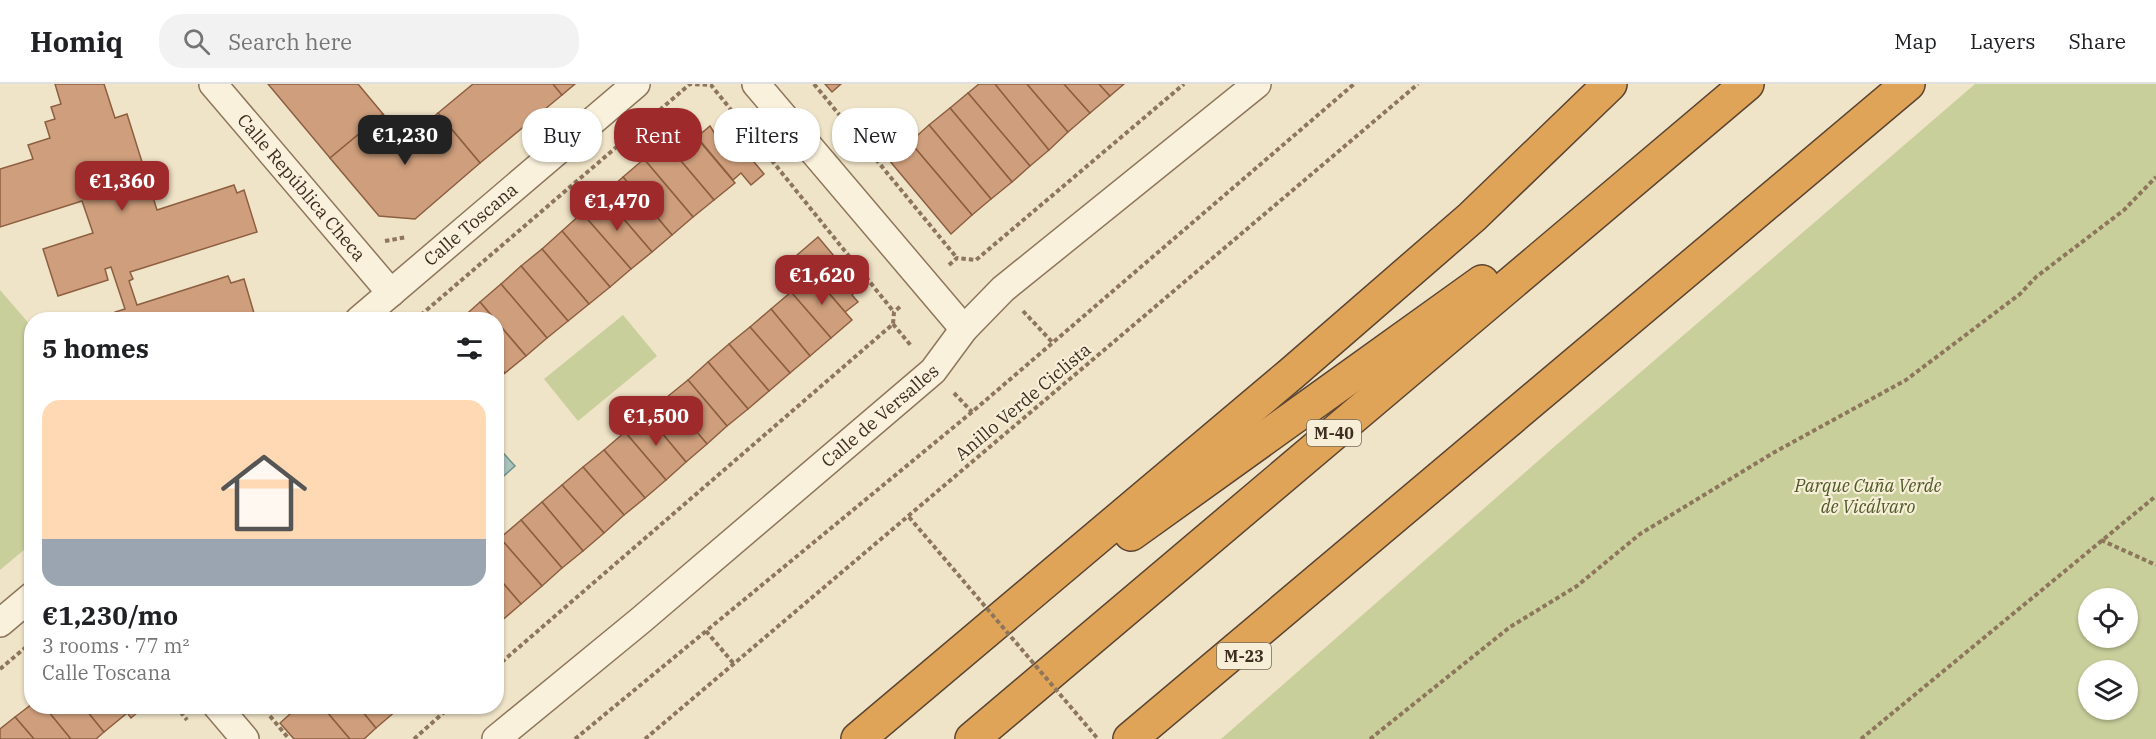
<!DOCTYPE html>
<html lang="en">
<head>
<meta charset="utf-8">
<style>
  body { margin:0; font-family:"IBM Plex Serif",serif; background:#f2f2f2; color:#202124; height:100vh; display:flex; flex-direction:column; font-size:22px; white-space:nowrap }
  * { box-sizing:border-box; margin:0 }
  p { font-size:20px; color:#757577 }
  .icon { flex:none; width:33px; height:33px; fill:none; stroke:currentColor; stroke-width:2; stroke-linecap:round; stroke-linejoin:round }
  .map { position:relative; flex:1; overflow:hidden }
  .side { position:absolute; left:24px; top:228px; width:480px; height:402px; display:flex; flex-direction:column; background:#fff; border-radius:24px; box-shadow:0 2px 4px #0004 }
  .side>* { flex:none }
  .top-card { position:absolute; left:522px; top:24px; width:570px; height:54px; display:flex; gap:12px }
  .tools { position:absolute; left:2078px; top:504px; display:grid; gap:12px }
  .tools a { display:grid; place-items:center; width:60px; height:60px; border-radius:50%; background:#fff; box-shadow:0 2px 4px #0004; font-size:30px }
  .price { position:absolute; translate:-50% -51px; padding:0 14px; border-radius:12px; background:#9e2a2b; color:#fff; font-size:20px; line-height:39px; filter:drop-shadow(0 2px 3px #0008) }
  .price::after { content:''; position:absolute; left:50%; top:36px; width:18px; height:14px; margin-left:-9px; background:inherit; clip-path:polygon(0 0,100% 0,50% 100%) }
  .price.on { background:#222; color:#fff }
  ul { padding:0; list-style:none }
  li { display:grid; align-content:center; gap:12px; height:318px; padding:0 18px }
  li span { display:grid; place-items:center; height:186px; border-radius:18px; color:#555 }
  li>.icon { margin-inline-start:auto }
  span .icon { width:108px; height:108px; fill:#fffc; stroke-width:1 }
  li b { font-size:26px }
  h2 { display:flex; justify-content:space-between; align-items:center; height:72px; padding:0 18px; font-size:26px }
  .tag { padding:0 21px; border-radius:24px; background:#fff; box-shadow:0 2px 4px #0004; font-size:21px; line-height:54px }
  .tag.on { background:#9e2a2b; color:#fff }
  header { display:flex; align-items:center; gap:36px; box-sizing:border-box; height:84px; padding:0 30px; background:#fff; border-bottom:2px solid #e0e0e0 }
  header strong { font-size:28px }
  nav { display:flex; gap:33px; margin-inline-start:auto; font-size:21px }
  .search { width:420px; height:54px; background:#f2f2f2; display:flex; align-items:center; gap:15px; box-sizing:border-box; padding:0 21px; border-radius:24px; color:#757577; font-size:22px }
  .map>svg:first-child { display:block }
</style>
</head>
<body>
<header>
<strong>Homiq</strong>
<div class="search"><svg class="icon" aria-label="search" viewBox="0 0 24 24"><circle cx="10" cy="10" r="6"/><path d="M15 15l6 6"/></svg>Search here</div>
<nav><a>Map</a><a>Layers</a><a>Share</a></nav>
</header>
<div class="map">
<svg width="2156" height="655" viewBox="0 0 2156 655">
  <rect width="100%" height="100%" fill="#f0e4c8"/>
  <g fill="#c9cf9b" fill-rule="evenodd">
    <path d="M1975,0H2156V655H1221L1570,349ZM2127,514V554H2088V514ZM2127,586V626H2088V586Z"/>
    <polygon points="0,206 32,243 31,460 0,486"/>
    <polygon points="623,231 657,272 578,337 544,295"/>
  </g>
  <polygon fill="#a9c4bc" stroke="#6f938a" stroke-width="1.5" points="496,361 515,382 497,398 496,398"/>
  <g fill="#cf9f7d" stroke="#8d5f41" stroke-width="1.5">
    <polygon points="55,0 104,0 115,34 127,30 157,126 234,101 237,109 244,106 257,148 130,188 133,195 129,197 137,221 228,192 231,199 244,195 256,236 116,236 115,228 125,225 111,183 105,185 108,196 58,212 43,165 93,149 82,117 0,143 0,85 33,75 28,61 50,54 45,38 55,35 51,23 61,20"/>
    <polygon points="268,0 358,0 383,30 330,74"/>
    <polygon points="473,0 553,0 562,11 480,79 438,29"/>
    <polygon points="553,0 575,0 562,11"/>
    <polygon points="825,0 841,0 832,8"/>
    <polygon points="979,0 995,0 1049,66 1030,82 968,9"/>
    <polygon points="995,0 1027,0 1068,48 1049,66"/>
    <polygon points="1027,0 1064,0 1090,29 1068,48"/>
    <polygon points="1064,0 1099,0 1110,12 1090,29"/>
    <polygon points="1099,0 1124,0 1110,12"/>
    <polygon points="968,9 1030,82 1012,98 950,24"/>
    <polygon points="950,24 1012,98 991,115 929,41"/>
    <polygon points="438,29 480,79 415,135 379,132 330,74 383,30 407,56"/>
    <polygon points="685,40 735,99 714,116 664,57"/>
    <polygon points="929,41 991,115 972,131 910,58"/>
    <polygon points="710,42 715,50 724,42 764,90 751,101 741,89 733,96 697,53"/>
    <polygon points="664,57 714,116 693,133 644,75"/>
    <polygon points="910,58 972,131 951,150 889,76"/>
    <polygon points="644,75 693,133 672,151 623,93"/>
    <polygon points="623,93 672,151 652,168 603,111"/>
    <polygon points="603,111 652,168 631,185 582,129"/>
    <polygon points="582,129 631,185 610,203 562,147"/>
    <polygon points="562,147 610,203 589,220 542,165"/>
    <polygon points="818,153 861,204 852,211 858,218 845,228 797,171"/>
    <polygon points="542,165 589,220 568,237 521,182"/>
    <polygon points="521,182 568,237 547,254 501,200"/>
    <polygon points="812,190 852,236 831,254 791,208"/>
    <polygon points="501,200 547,254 526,272 480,218"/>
    <polygon points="791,208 831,254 810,272 771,225"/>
    <polygon points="480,218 495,236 460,236"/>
    <polygon points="771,225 810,272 790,289 750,243"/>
    <polygon points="496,237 526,272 505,289 496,279"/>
    <polygon points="750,243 790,289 769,307 729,260"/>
    <polygon points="729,260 769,307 748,325 708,278"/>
    <polygon points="708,278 748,325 727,342 688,296"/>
    <polygon points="496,279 505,289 496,296"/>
    <polygon points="688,296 727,342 707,360 667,313"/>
    <polygon points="667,313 707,360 686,378 646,330"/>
    <polygon points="646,330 686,378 666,396 625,348"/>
    <polygon points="625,348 666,396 645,414 604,366"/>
    <polygon points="604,366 645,414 624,431 583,383"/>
    <polygon points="583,383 624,431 604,449 562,401"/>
    <polygon points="562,401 604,449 583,467 542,418"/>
    <polygon points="542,418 583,467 562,484 521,436"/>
    <polygon points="521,436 562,484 542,502 500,454"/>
    <polygon points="500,454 542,502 521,520 496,491 496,457"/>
    <polygon points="496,491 521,520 500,538 496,533"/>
    <polygon points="32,620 32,622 44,622 71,655 34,655 15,633"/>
    <polygon points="44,622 83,622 104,648 96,655 71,655"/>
    <polygon points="83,622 122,622 127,629 104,648"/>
    <polygon points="122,622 145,622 131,634"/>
    <polygon points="299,622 322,622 350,655 294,655 280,639"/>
    <polygon points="322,622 358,622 376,644 364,655 350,655"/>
    <polygon points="358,622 393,622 397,626 376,644"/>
    <polygon points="15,633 34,655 0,655 0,645"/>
  </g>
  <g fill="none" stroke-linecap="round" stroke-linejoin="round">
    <defs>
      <g id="street">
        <path id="s1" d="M213,0L391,209"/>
        <polyline points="756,0 964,245"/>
        <path id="s2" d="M359,236L636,0"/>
        <polyline points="0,539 32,512"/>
        <polyline points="217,622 245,655"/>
        <path id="s3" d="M496,655L641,536L933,287L964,245L1003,205L1257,0"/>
      </g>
      <g id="highway">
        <polyline points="1131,450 1482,198"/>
        <polyline points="858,655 1291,290 1472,133 1610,0"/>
        <polyline points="972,655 1747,0"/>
        <polyline points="1130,655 1908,0"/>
      </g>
    </defs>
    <use href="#street" stroke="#8d765c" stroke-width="30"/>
    <use href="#highway" stroke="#5b4430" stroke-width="36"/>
    <g stroke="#8d765c" stroke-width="4" stroke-dasharray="4.5 3" stroke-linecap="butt">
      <polyline points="814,0 957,174"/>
      <polyline points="385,157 407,153"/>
      <polyline points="949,181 957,174 976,176 1184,0"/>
      <polyline points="1023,227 1052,258"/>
      <polyline points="415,236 690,0 711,1 894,228"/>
      <polyline points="893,240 912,263"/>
      <polyline points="954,309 972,328"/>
      <polyline points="2101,456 2156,481"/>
      <polyline points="706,547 734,580"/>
      <polyline points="496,583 893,240 894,228 902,221"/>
      <polyline points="0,585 32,558"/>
      <polyline points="176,622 187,636"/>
      <polyline points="270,632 289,655"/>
      <polyline points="414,655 451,622"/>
      <polyline points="575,655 972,328 1354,0"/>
      <polyline points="645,655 1418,0"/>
      <polyline points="1370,655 1510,543 1577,502 1640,450 1773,369 1906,296 2020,210 2036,193 2124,126 2156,93"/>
      <polyline points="1861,655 2156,412"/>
    </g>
    <use href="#street" stroke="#faf1dc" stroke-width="27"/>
    <use href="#highway" stroke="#e0a458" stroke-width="33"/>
    <polyline stroke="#8d765c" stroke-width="4" stroke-dasharray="4.5 3" stroke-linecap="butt" points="909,433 1098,655"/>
  </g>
  <g text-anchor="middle" stroke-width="4.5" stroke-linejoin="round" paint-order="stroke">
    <g fill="#f7eed8" stroke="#756857" stroke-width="1.5">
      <rect x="1307" y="336" width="54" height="26" rx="4.5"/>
      <rect x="1217" y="559" width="54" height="26" rx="4.5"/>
    </g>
    <g font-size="16" font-weight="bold" fill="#3d2e20">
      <text x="1334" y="355">M-40</text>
      <text x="1244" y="578">M-23</text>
    </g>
    <g font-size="18" fill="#3d2e20" stroke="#f7eed8">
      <text dy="6" stroke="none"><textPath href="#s1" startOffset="136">Calle República Checa</textPath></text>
      <text dy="6" stroke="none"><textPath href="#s2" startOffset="147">Calle Toscana</textPath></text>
      <text transform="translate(1023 318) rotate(-40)" y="6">Anillo Verde Ciclista</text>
      <text dy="6" stroke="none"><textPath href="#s3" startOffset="502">Calle de Versalles</textPath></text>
    </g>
    <g font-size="18" font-style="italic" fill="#4d5a26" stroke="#f7eed8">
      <text x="1868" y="408">Parque Cuña Verde<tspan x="1868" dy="21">de Vicálvaro</tspan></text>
    </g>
  </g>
</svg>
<div class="tools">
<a><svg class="icon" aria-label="locate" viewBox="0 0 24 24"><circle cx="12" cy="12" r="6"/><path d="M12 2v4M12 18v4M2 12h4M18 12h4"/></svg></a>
<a><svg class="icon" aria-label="layers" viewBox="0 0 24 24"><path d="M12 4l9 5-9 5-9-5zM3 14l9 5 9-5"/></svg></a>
</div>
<b class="price on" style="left:405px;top:82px">€1,230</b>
<b class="price" style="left:122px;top:128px">€1,360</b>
<b class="price" style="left:617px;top:148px">€1,470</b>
<b class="price" style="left:822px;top:222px">€1,620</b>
<b class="price" style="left:656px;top:363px">€1,500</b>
<div class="top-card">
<a class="tag">Buy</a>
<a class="tag on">Rent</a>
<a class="tag">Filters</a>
<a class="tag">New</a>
</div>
<section class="side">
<h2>5 homes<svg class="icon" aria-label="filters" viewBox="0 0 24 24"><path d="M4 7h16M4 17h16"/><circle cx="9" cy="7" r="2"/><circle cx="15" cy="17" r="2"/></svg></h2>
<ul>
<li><span style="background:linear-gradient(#ffd9b3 75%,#9aa5b1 0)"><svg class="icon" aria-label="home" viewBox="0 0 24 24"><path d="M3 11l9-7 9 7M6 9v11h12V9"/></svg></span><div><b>€1,230/mo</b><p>3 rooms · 77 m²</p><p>Calle Toscana</p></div></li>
</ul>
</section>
</div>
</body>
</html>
